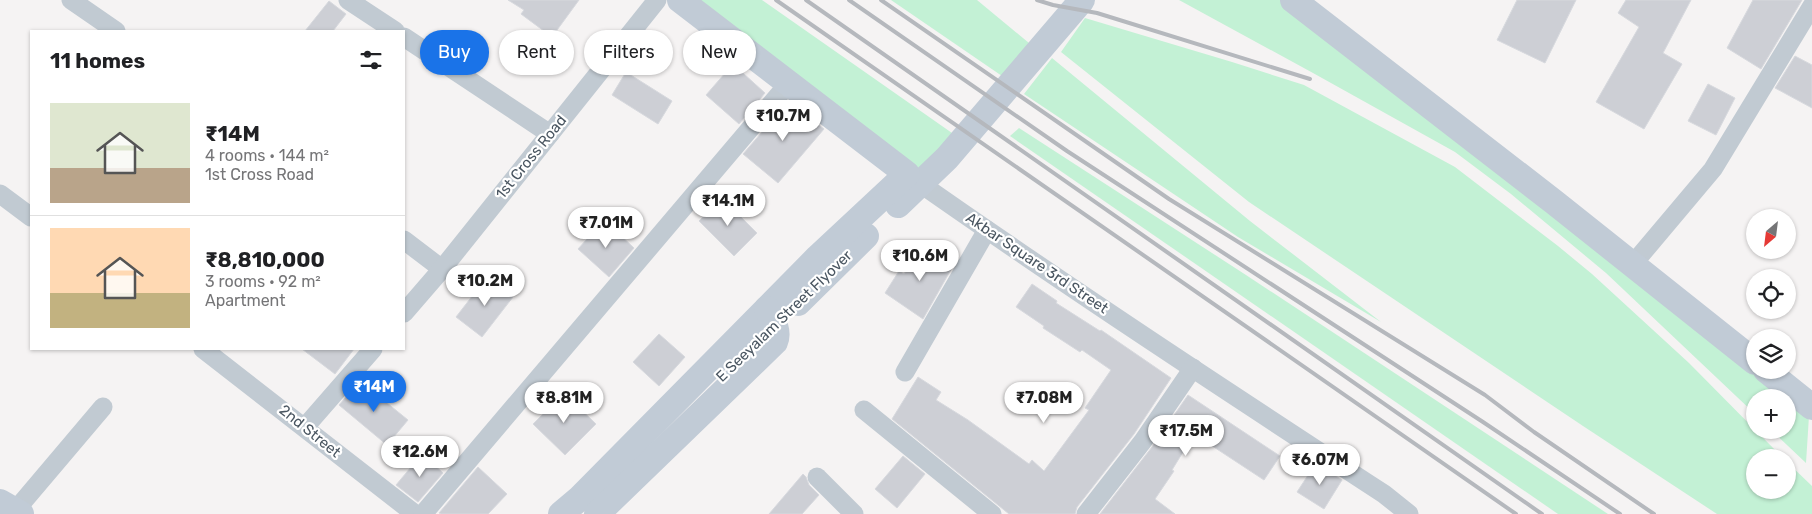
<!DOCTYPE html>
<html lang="en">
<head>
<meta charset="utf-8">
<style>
  body { margin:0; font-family:Rubik,sans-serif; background:#f2f2f2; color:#202124; height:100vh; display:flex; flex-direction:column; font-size:19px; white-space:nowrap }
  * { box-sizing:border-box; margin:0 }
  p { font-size:16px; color:#757577 }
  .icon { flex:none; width:28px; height:28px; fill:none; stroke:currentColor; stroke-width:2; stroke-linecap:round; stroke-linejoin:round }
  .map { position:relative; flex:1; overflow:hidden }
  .sheet { position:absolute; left:30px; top:30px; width:375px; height:320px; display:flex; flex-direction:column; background:#fff; border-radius:0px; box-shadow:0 1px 4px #0004 }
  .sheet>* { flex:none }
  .hud { position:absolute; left:420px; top:30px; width:475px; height:45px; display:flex; gap:10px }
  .needle { width:32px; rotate:208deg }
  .controls { position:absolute; left:1746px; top:209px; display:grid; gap:10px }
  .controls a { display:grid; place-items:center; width:50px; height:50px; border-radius:50%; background:#fff; box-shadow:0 1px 4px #0004; font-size:25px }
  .price { position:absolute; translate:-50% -42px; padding:0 11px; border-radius:18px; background:#fff; color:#222; font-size:16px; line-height:32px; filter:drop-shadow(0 1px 2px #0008) }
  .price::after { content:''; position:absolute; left:50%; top:30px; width:15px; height:11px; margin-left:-8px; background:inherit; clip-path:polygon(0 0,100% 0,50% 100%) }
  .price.active { background:#1a73e8; color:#fff }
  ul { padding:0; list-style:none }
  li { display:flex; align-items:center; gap:15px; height:125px; padding:0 20px }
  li+li { border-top:1px solid #e0e0e0 }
  li span { display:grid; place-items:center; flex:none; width:140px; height:100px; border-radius:0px; color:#555 }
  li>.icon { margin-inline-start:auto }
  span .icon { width:60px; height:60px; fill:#fffc; stroke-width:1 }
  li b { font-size:21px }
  h2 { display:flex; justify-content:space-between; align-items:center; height:60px; padding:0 20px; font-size:21px }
  .pill { padding:0 18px; border-radius:22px; background:#fff; box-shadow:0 1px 4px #0004; font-size:18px; line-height:45px }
  .pill.active { background:#1a73e8; color:#fff }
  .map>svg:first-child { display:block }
</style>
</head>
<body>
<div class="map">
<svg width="1812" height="514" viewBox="0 0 1812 514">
  <rect width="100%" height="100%" fill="#f5f3f3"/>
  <g fill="#c3f1d5">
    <polygon points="697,0 762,0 952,133 921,172"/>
    <polygon points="891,0 977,0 1029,43 1002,76"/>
    <polygon points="1179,0 1289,0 1786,397 1755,398 1755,414 1606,273 1511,194 1455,152 1313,73"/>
    <polygon points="1085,18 1232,62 1304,85 1455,167 1558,246 1592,274 1689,363 1782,457 1755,458 1755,490 1788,490 1788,463 1812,486 1812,514 1717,514 1583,426 1249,202 1061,52"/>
    <polygon points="1052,58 1250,221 1381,322 1238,237 1024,94"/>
    <polygon points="1019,128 1246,275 1608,514 1558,514 1010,136"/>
    <polygon points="1788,398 1809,416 1806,463 1771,430 1788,430"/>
  </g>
  <g fill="#cdcfd5" stroke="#d7d9de">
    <polygon points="508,0 579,0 552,37 521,14 524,10"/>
    <polygon points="1517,0 1576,0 1545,63 1497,40"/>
    <polygon points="1626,0 1691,0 1663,53 1682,64 1644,129 1596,102 1639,27 1618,13"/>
    <polygon points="1753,0 1802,0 1761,69 1727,48"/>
    <polygon points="329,1 346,14 333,31 305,31"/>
    <polygon points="1795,56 1812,65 1812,108 1775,88"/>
    <polygon points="733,64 765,93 739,124 706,95"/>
    <polygon points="626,72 672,101 658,124 612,95"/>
    <polygon points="1708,84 1735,98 1716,135 1688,121"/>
    <polygon points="788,102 824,129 778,183 743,154"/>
    <polygon points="722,198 757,233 734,256 699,221"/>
    <polygon points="604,220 634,248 609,277 578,249"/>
    <polygon points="923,246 953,266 923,319 885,293 899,271 904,274"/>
    <polygon points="487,277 513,297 482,337 456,317"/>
    <polygon points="1032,284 1057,301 1056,303 1100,331 1101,330 1171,378 1134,434 1077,507 1075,514 1009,514 892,419 918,377 941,392 936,400 968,420 1029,464 1032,460 1044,471 1089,410 1085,408 1111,370 1082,350 1080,352 1043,328 1044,326 1016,307"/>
    <polygon points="659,334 685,357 659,386 633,362"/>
    <polygon points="302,349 354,349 335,374"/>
    <polygon points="360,381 408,420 387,445 339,405"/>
    <polygon points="564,393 596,424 565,455 533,424"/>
    <polygon points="1188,395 1280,456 1264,480 1194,434 1172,470 1174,471 1155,499 1175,514 1100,514 1152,447"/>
    <polygon points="422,454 443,473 418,502 396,485"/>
    <polygon points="903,456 925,474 897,508 875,489"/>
    <polygon points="1316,463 1342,480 1324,509 1297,492"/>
    <polygon points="478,467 507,494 488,514 441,514 439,513"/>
    <polygon points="803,474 806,477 809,485 819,495 802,514 769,514"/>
  </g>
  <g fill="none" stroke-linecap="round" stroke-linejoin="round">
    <g stroke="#c1cad2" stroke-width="19">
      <polyline points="71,0 116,31"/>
      <polyline points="348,0 395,31"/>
      <polyline points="404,37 550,134"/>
      <path d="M911,177C1066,286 1225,390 1384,494L1409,514"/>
      <polyline points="0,194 31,217"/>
      <polyline points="404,240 442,269"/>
      <polyline points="1633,264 1713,169 1812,6"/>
      <polyline points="404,313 442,269 657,0"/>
      <polyline points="203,349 415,514"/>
      <polyline points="905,372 987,230"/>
      <polyline points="864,410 992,514"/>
      <polyline points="305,427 373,349"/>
      <polyline points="817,477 854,514"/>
      <polyline points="15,511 103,407"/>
      <polyline points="423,514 789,83"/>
      <polyline points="1086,514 1143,441 1193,368"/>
    </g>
    <g stroke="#c1cbd6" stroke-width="26">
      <polyline points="1293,0 1554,202 1755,362"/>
      <polyline points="898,205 947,158 1082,0"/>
      <polyline points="798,303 866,236"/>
      <polyline points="1766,370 1812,407"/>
      <polyline points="0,502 21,514"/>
      <polyline points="561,514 580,498 818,257 907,174 680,0"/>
      <path d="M597,514L775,342C780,331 772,319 767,309"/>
    </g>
    <g stroke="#b5b8bd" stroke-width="4">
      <polyline points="776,0 1516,514"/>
      <polyline points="806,0 1542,514"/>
      <polyline points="849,0 1067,151 1483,422 1620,514"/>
      <polyline points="881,0 1169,199 1485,395 1534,432 1654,514"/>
      <polyline points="1037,0 1053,5 1097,13 1310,79"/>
    </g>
  </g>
  <g text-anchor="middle" stroke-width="4.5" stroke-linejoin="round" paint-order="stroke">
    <g font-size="15" fill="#4a5661" stroke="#fff">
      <text transform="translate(531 157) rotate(-51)" y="5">1st Cross Road</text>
      <text transform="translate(1037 263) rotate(34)" y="5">Akbar Square 3rd Street</text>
      <text transform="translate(784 316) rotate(-44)" y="5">E Seeyalam Street Flyover</text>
      <text transform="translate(310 431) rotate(39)" y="5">2nd Street</text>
    </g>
  </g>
</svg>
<div class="controls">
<a><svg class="needle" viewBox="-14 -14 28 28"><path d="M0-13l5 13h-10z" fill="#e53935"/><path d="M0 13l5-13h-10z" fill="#757577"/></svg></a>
<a><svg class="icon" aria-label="locate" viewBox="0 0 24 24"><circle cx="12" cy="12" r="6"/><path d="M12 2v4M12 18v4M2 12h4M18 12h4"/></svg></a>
<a><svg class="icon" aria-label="layers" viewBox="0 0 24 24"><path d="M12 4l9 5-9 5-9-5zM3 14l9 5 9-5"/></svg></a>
<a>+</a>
<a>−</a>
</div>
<b class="price" style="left:783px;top:142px">₹10.7M</b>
<b class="price" style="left:728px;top:227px">₹14.1M</b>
<b class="price" style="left:606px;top:249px">₹7.01M</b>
<b class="price" style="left:920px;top:282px">₹10.6M</b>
<b class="price" style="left:485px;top:307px">₹10.2M</b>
<b class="price active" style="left:374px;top:413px">₹14M</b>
<b class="price" style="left:564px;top:424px">₹8.81M</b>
<b class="price" style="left:1044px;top:424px">₹7.08M</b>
<b class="price" style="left:1186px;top:457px">₹17.5M</b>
<b class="price" style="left:420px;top:478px">₹12.6M</b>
<b class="price" style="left:1320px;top:486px">₹6.07M</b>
<div class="hud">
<a class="pill active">Buy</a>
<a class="pill">Rent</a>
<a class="pill">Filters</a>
<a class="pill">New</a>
</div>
<section class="sheet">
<h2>11 homes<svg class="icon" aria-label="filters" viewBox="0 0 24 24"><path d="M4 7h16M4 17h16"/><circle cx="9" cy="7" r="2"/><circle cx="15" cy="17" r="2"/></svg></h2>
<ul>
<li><span style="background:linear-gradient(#dfe7d0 65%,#b9a48a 0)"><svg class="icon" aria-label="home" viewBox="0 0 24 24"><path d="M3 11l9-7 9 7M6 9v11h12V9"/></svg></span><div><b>₹14M</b><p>4 rooms · 144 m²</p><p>1st Cross Road</p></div></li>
<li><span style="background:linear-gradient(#ffd9b3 65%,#c2b280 0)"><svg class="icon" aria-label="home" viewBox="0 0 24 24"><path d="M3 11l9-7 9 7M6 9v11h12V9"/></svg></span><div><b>₹8,810,000</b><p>3 rooms · 92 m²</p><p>Apartment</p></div></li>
</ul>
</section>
</div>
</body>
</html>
